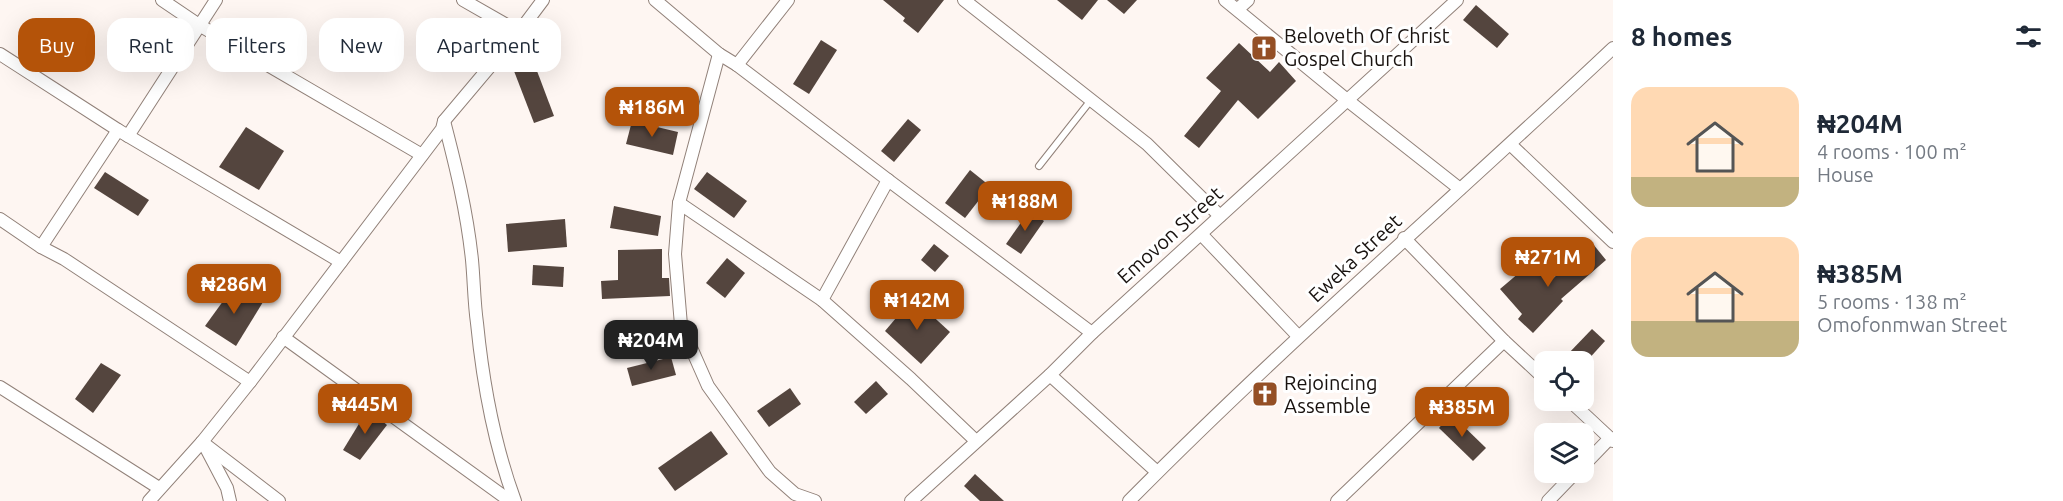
<!DOCTYPE html>
<html lang="en">
<head>
<meta charset="utf-8">
<style>
  body { margin:0; font-family:Ubuntu,sans-serif; background:#f6f6f7; color:#1f2937; height:100vh; display:flex; flex-direction:column; font-size:22px; white-space:nowrap }
  * { box-sizing:border-box; margin:0 }
  p { font-size:20px; color:#747a83 }
  .icon { flex:none; width:33px; height:33px; fill:none; stroke:currentColor; stroke-width:2; stroke-linecap:round; stroke-linejoin:round }
  .map { position:relative; flex:1; overflow:hidden }
  .drawer { display:flex; flex-direction:column; background:#fff; width:450px }
  .drawer>* { flex:none }
  .top-card { position:absolute; left:18px; top:18px; width:570px; height:54px; display:flex; gap:12px }
  .controls { position:absolute; left:1534px; top:351px; display:grid; gap:12px }
  .controls a { display:grid; place-items:center; width:60px; height:60px; border-radius:12px; background:#fff; box-shadow:0 6px 24px #0002; font-size:30px }
  .price { position:absolute; translate:-50% -51px; padding:0 14px; border-radius:12px; background:#b45309; color:#fff; font-size:20px; line-height:39px; filter:drop-shadow(0 2px 3px #0008) }
  .price::after { content:''; position:absolute; left:50%; top:36px; width:18px; height:14px; margin-left:-9px; background:inherit; clip-path:polygon(0 0,100% 0,50% 100%) }
  .price.active { background:#222; color:#fff }
  ul { padding:0; list-style:none }
  li { display:flex; align-items:center; gap:18px; height:150px; padding:0 18px }
  li span { display:grid; place-items:center; flex:none; width:168px; height:120px; border-radius:18px; color:#555 }
  li>.icon { margin-inline-start:auto }
  span .icon { width:72px; height:72px; fill:#fffc; stroke-width:1 }
  li b { font-size:26px }
  h2 { display:flex; justify-content:space-between; align-items:center; height:72px; padding:0 18px; font-size:26px }
  .tag { padding:0 21px; border-radius:18px; background:#fff; box-shadow:0 6px 24px #0002; font-size:21px; line-height:54px }
  .tag.active { background:#b45309; color:#fff }
  main { display:flex; flex:1; min-height:0 }
  .map>svg:first-child { display:block }
</style>
</head>
<body>
<main>
<div class="map">
<svg width="1613" height="501" viewBox="0 0 1613 501">
  <rect width="100%" height="100%" fill="#fef6f2"/>
  <g fill="#54453e">
    <polygon points="883,0 944,0 918,33 903,21 905,18"/>
    <polygon points="1057,0 1098,0 1082,20"/>
    <polygon points="1107,0 1137,0 1124,14"/>
    <polygon points="1476,5 1509,34 1497,48 1463,20"/>
    <polygon points="821,40 837,50 809,94 793,84"/>
    <polygon points="1239,43 1270,72 1279,62 1296,81 1258,119 1238,100 1199,148 1184,136 1221,91 1206,78"/>
    <polygon points="534,63 554,116 534,123 514,71"/>
    <polygon points="908,119 921,130 894,162 881,151"/>
    <polygon points="632,121 678,132 673,155 626,144"/>
    <polygon points="246,127 284,151 259,190 219,167"/>
    <polygon points="970,170 990,186 965,218 945,203"/>
    <polygon points="105,172 149,200 138,216 94,188"/>
    <polygon points="707,172 747,201 734,218 694,189"/>
    <polygon points="614,206 661,216 658,236 610,228"/>
    <polygon points="1029,211 1044,221 1021,254 1006,244"/>
    <polygon points="565,219 567,247 508,252 506,224"/>
    <polygon points="934,244 949,256 935,272 921,260"/>
    <polygon points="1593,244 1606,260 1561,299 1563,301 1533,333 1518,319 1522,314 1500,289 1533,261 1550,281"/>
    <polygon points="662,249 662,278 669,278 670,296 602,299 601,281 618,280 618,250"/>
    <polygon points="727,258 745,273 725,298 706,283"/>
    <polygon points="533,265 564,267 563,287 532,285"/>
    <polygon points="234,286 263,302 236,346 205,326"/>
    <polygon points="913,298 950,332 921,364 885,331"/>
    <polygon points="1592,329 1605,341 1586,362 1574,362 1567,355"/>
    <polygon points="671,357 676,375 632,386 627,368"/>
    <polygon points="101,363 121,375 93,413 75,399"/>
    <polygon points="876,381 888,394 866,414 854,402"/>
    <polygon points="790,388 801,404 769,427 757,411"/>
    <polygon points="368,409 387,425 360,460 343,450"/>
    <polygon points="1451,414 1486,448 1473,461 1439,428"/>
    <polygon points="711,431 728,454 675,491 658,468"/>
    <polygon points="975,474 1004,501 980,501 964,486"/>
  </g>
  <g fill="none" stroke-linecap="round" stroke-linejoin="round">
    <defs>
      <polyline id="service" points="1039,166 1091,100"/>
      <g id="minor">
        <polyline points="162,0 199,25 422,155"/>
        <polyline points="463,0 519,32"/>
        <polyline points="655,0 719,54 737,65 888,180 1092,333"/>
        <polyline points="964,0 1147,144 1220,216"/>
        <polyline points="1225,0 1347,100 1460,189"/>
        <polyline points="1238,9 1248,0"/>
        <polyline points="0,54 118,130"/>
        <polyline points="719,54 679,203 675,254 681,325 708,386 770,472 795,494 815,501"/>
        <polyline points="737,65 788,0"/>
        <path d="M444,121C456,167 467,212 472,260C474,281 474,302 477,323C483,384 494,444 515,501"/>
        <polyline points="128,136 216,0"/>
        <polyline points="1511,145 1613,242"/>
        <polyline points="679,203 822,300 911,379 976,441"/>
        <polyline points="0,219 41,247 118,130 341,262"/>
        <polyline points="1201,234 1298,336"/>
        <polyline points="1404,238 1504,341 1545,379"/>
        <polyline points="41,247 64,259 250,382"/>
        <polyline points="822,300 888,180"/>
        <polyline points="283,337 510,501"/>
        <polyline points="1050,375 1157,472"/>
        <polyline points="0,387 159,488"/>
        <polyline points="1569,400 1613,441"/>
        <polyline points="202,442 279,501"/>
        <polyline points="206,448 227,488 230,501"/>
        <polyline points="1584,465 1610,438"/>
        <polyline points="149,501 202,442 250,382 442,129 444,121 519,32 543,0"/>
        <polyline points="911,501 1050,375 1092,333 1457,0"/>
        <path d="M1129,501C1284,344 1452,200 1613,48"/>
        <polyline points="1337,501 1504,341"/>
        <polyline points="1548,501 1576,472"/>
      </g>
    </defs>
    <use href="#service" stroke="#918179" stroke-width="8"/>
    <use href="#minor" stroke="#918179" stroke-width="14"/>
    <use href="#service" stroke="#fff" stroke-width="6"/>
    <use href="#minor" stroke="#fff" stroke-width="12"/>
  </g>
  <defs>
    <symbol id="church-square" viewBox="-11 -11 22 22"><rect x="-9" y="-9" width="18" height="18" rx="4" fill="#944f25" stroke="#fff"/><path d="M-1.2-6h2.4v3.5h3.3v2.4h-3.3V6h-2.4V-.1h-3.3v-2.4h3.3Z" fill="#fff"/></symbol>
  </defs>
  <g fill-rule="evenodd">
    <use href="#church-square" x="1249" y="33" width="30" height="30"/>
    <use href="#church-square" x="1250" y="379" width="30" height="30"/>
  </g>
  <g text-anchor="middle" stroke-width="6" stroke-linejoin="round" paint-order="stroke">
    <g font-size="20" fill="#18120f" stroke="#fff" text-anchor="start">
      <text x="1284" y="43">Beloveth Of Christ<tspan x="1284" dy="23">Gospel Church</tspan></text>
      <text x="1284" y="390">Rejoincing<tspan x="1284" dy="23">Assemble</tspan></text>
    </g>
    <g font-size="20" fill="#18120f" stroke="#fff">
      <text transform="translate(1170 235) rotate(-42)" y="7">Emovon Street</text>
      <text transform="translate(1355 258) rotate(-43)" y="7">Eweka Street</text>
    </g>
  </g>
</svg>
<div class="controls">
<a><svg class="icon" aria-label="locate" viewBox="0 0 24 24"><circle cx="12" cy="12" r="6"/><path d="M12 2v4M12 18v4M2 12h4M18 12h4"/></svg></a>
<a><svg class="icon" aria-label="layers" viewBox="0 0 24 24"><path d="M12 4l9 5-9 5-9-5zM3 14l9 5 9-5"/></svg></a>
</div>
<b class="price" style="left:652px;top:138px">₦186M</b>
<b class="price" style="left:1025px;top:232px">₦188M</b>
<b class="price" style="left:1548px;top:288px">₦271M</b>
<b class="price" style="left:234px;top:315px">₦286M</b>
<b class="price" style="left:917px;top:331px">₦142M</b>
<b class="price active" style="left:651px;top:371px">₦204M</b>
<b class="price" style="left:365px;top:435px">₦445M</b>
<b class="price" style="left:1462px;top:438px">₦385M</b>
<div class="top-card">
<a class="tag active">Buy</a>
<a class="tag">Rent</a>
<a class="tag">Filters</a>
<a class="tag">New</a>
<a class="tag">Apartment</a>
</div>
</div>
<section class="drawer">
<h2>8 homes<svg class="icon" aria-label="filters" viewBox="0 0 24 24"><path d="M4 7h16M4 17h16"/><circle cx="9" cy="7" r="2"/><circle cx="15" cy="17" r="2"/></svg></h2>
<ul>
<li><span style="background:linear-gradient(#ffd9b3 75%,#c2b280 0)"><svg class="icon" aria-label="home" viewBox="0 0 24 24"><path d="M3 11l9-7 9 7M6 9v11h12V9"/></svg></span><div><b>₦204M</b><p>4 rooms · 100 m²</p><p>House</p></div></li>
<li><span style="background:linear-gradient(#ffd9b3 70%,#c2b280 0)"><svg class="icon" aria-label="home" viewBox="0 0 24 24"><path d="M3 11l9-7 9 7M6 9v11h12V9"/></svg></span><div><b>₦385M</b><p>5 rooms · 138 m²</p><p>Omofonmwan Street</p></div></li>
</ul>
</section>
</main>
</body>
</html>
